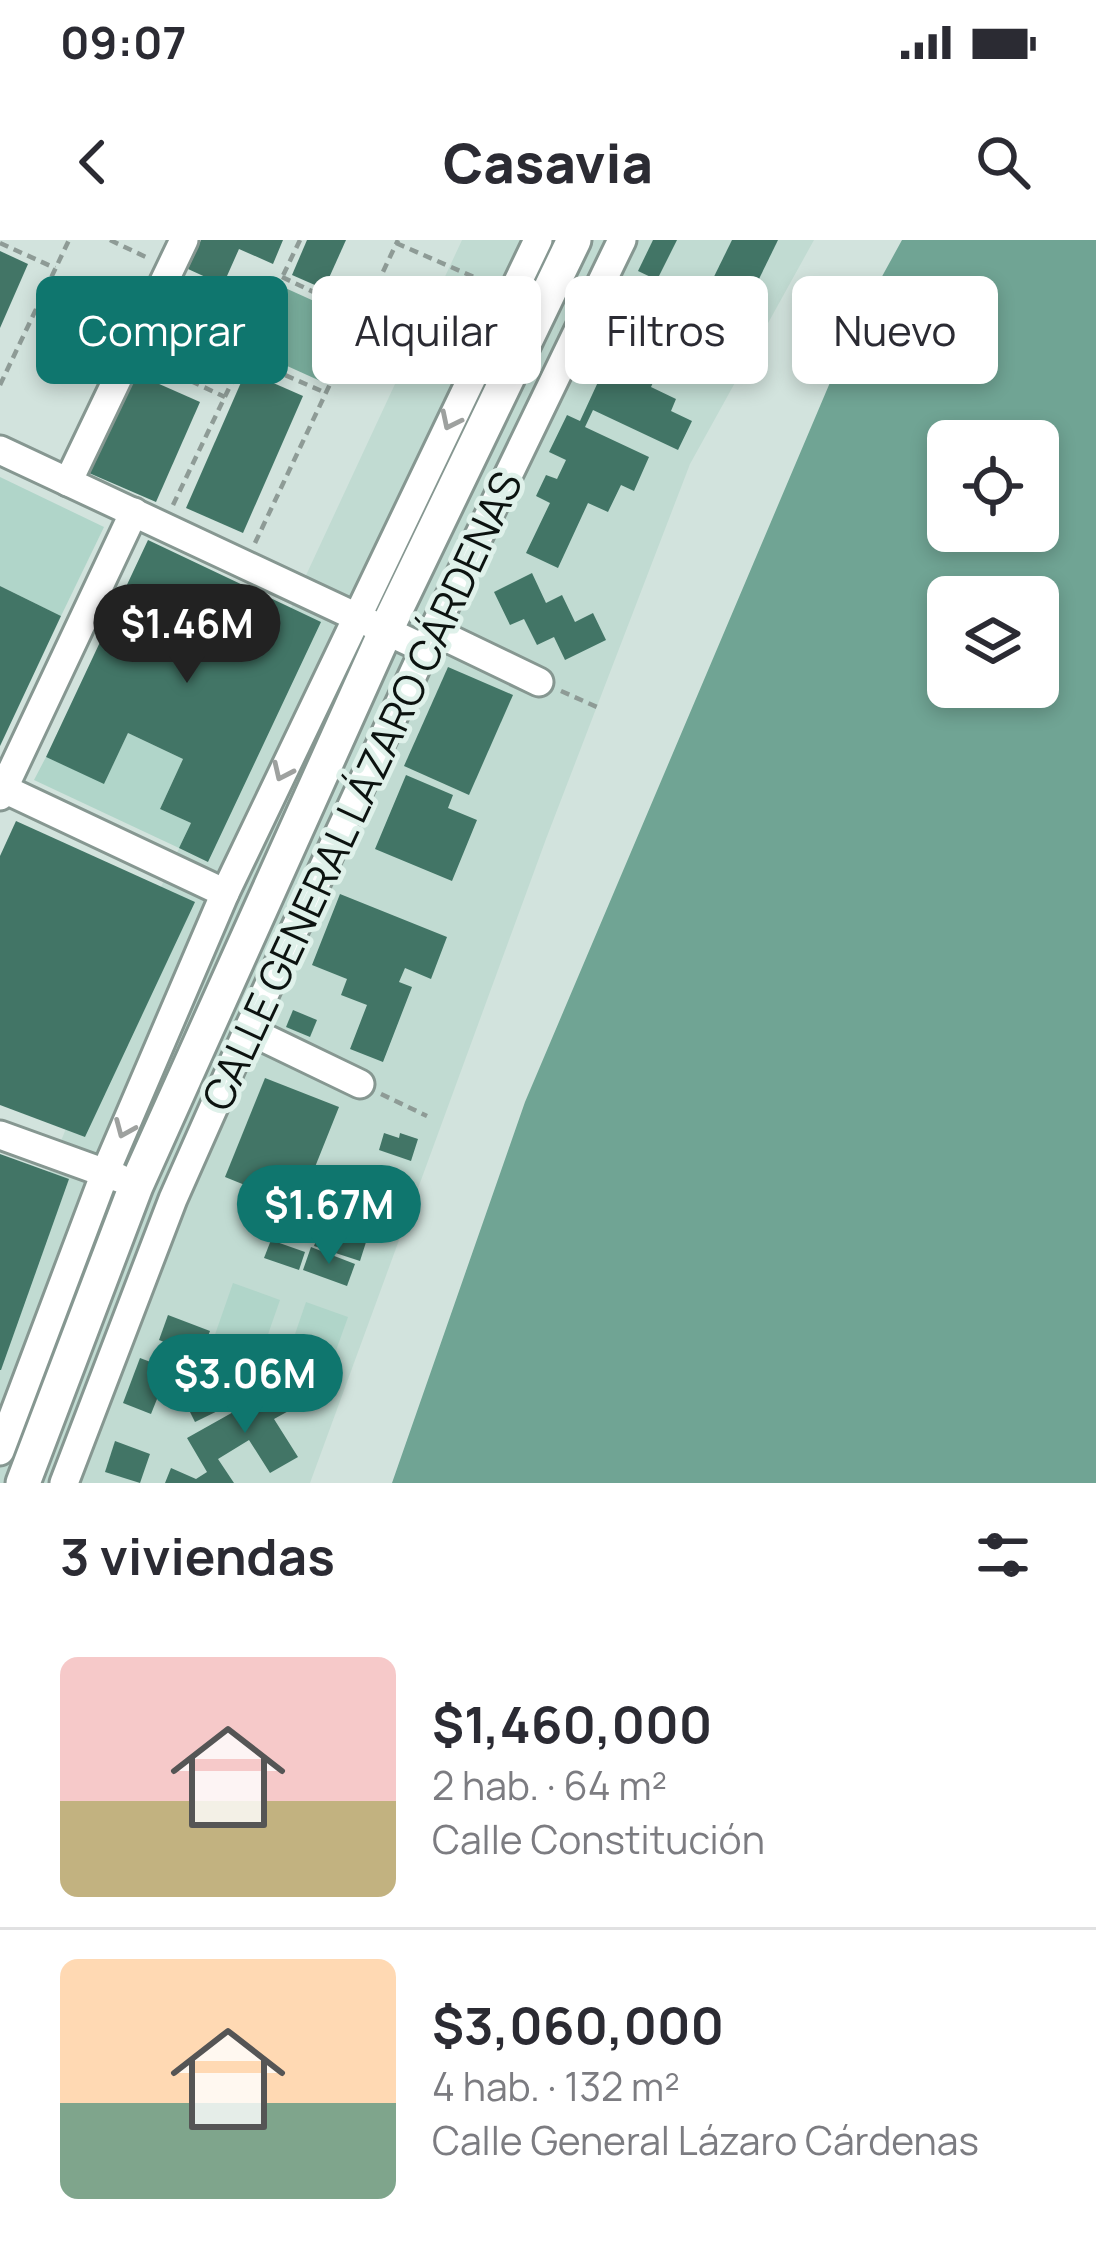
<!DOCTYPE html>
<html lang="es">
<head>
<meta charset="utf-8">
<style>
  body { margin:0; font-family:Manrope,sans-serif; background:#f7f7f7; color:#2b2b33; height:100vh; display:flex; flex-direction:column; font-size:45px; white-space:nowrap }
  * { box-sizing:border-box; margin:0 }
  p { font-size:39px; color:#7c7c81 }
  .icon { flex:none; width:66px; height:66px; fill:none; stroke:currentColor; stroke-width:2; stroke-linecap:round; stroke-linejoin:round }
  .map { position:relative; height:1243px; overflow:hidden }
  .panel { display:flex; flex-direction:column; background:#fff; flex:1 }
  .panel>* { flex:none }
  .hud { position:absolute; left:36px; top:36px; width:1026px; height:108px; display:flex; gap:24px }
  .controls { position:absolute; left:927px; top:180px; display:grid; gap:24px }
  .controls a { display:grid; place-items:center; width:132px; height:132px; border-radius:18px; background:#fff; box-shadow:0 6px 18px #0003; font-size:60px }
  .price { position:absolute; translate:-50% -102px; padding:0 27px; border-radius:42px; background:#0f766e; color:#fff; font-size:39px; line-height:78px; filter:drop-shadow(0 3px 6px #0008) }
  .price::after { content:''; position:absolute; left:50%; top:72px; width:36px; height:27px; margin-left:-18px; background:inherit; clip-path:polygon(0 0,100% 0,50% 100%) }
  .price.on { background:#222; color:#fff }
  ul { padding:0; list-style:none }
  li { display:flex; align-items:center; gap:36px; height:300px; padding:0 60px }
  li+li { border-top:3px solid #e1e1e2 }
  li span { display:grid; place-items:center; flex:none; width:336px; height:240px; border-radius:18px; color:#555 }
  li>.icon { margin-inline-start:auto }
  span .icon { width:144px; height:144px; fill:#fffc; stroke-width:1 }
  li b { font-size:51px }
  h2 { display:flex; justify-content:space-between; align-items:center; height:144px; padding:0 60px; font-size:51px }
  .tag { padding:0 42px; border-radius:18px; background:#fff; box-shadow:0 6px 18px #0003; font-size:42px; line-height:108px }
  .tag.on { background:#0f766e; color:#fff }
  .status { display:flex; justify-content:space-between; align-items:center; height:84px; padding:0 60px; background:#fff; direction:ltr }
  .status svg { height:33px; fill:currentColor }
  header { display:flex; justify-content:space-between; align-items:center; height:156px; padding:0 60px; background:#fff; font-size:54px; font-weight:800 }
  .map>svg:first-child { display:block }
</style>
</head>
<body>
<div class="status"><b>09:07</b><svg viewBox="0 0 49 12"><path d="M0 12V9h3v3zM5 12V6h3v6zM10 12V3h3v9zM15 12V0h3v12zM26 1h20v11H26zM47 4h2v5h-2z"/></svg></div>
<header><svg class="icon" aria-label="back" viewBox="0 0 24 24"><path d="M15 5l-7 7 7 7"/></svg>Casavia<svg class="icon" aria-label="search" viewBox="0 0 24 24"><circle cx="10" cy="10" r="6"/><path d="M15 15l6 6"/></svg></header>
<div class="map">
<svg width="1096" height="1243" viewBox="0 0 1096 1243">
  <rect width="100%" height="100%" fill="#d2e3dd"/>
  <polygon fill="#c1dbd2" points="462,0 814,0 690,224 546,599 310,1243 0,1243 0,1058 154,662"/>
  <g fill="#b0d5c9">
    <polygon points="0,237 104,287 61,376 0,346"/>
    <polygon points="128,493 183,519 160,569 191,583 179,608 34,540 46,517 104,543"/>
    <polygon points="233,1043 280,1060 258,1123 211,1106"/>
    <polygon points="306,1062 348,1077 325,1141 284,1126"/>
  </g>
  <polygon fill="#79ad9c" points="283,47 356,80 327,144 254,111"/>
  <path fill="#70a494" fill-rule="evenodd" d="M902,0H1096V1243H392L525,862L851,93ZM1038,201V291H948V201ZM1038,357V447H948V357Z"/>
  <g fill="#427566">
    <polygon points="201,0 283,0 273,24 239,9 223,45 188,29"/>
    <polygon points="307,0 346,0 324,49 292,35"/>
    <polygon points="653,0 677,0 657,40 638,31"/>
    <polygon points="732,0 778,0 740,78 703,59"/>
    <polygon points="0,11 28,24 0,88"/>
    <polygon points="641,39 698,66 693,77 731,96 717,127 692,115 689,122 667,112 651,147 676,159 671,171 692,181 678,210 593,170 585,187 649,217 634,251 621,245 608,272 588,263 558,328 526,313 550,263 536,256 546,235 557,239 566,220 549,212 567,175 580,181 598,142 588,137 597,118 611,124 639,64 631,61"/>
    <polygon points="246,131 303,156 243,293 186,268"/>
    <polygon points="132,132 200,162 156,262 89,233"/>
    <polygon points="148,300 321,382 208,622 179,608 191,583 160,569 183,519 128,493 104,544 46,517"/>
    <polygon points="532,333 546,363 562,355 575,382 593,373 606,400 565,420 554,397 537,405 524,379 510,385 494,352"/>
    <polygon points="0,346 61,376 0,506"/>
    <polygon points="448,427 513,455 469,555 404,526"/>
    <polygon points="406,535 453,555 448,568 477,580 452,641 375,609"/>
    <polygon points="16,581 195,662 85,897 0,865 0,616"/>
    <polygon points="340,654 447,697 431,739 405,728 399,742 412,747 383,822 350,809 367,765 341,755 347,739 312,725"/>
    <polygon points="293,770 317,780 310,797 286,787"/>
    <polygon points="265,838 339,867 299,967 225,937"/>
    <polygon points="384,893 399,898 400,893 418,899 411,921 379,910"/>
    <polygon points="0,914 69,939 1,1130 0,1130"/>
    <polygon points="316,982 367,999 360,1021 314,1006 317,998 311,996"/>
    <polygon points="271,1000 305,1012 299,1030 264,1018"/>
    <polygon points="311,1007 355,1024 347,1046 303,1030"/>
    <polygon points="168,1075 210,1091 200,1116 159,1100"/>
    <polygon points="140,1118 169,1129 151,1174 123,1163"/>
    <polygon points="215,1123 234,1163 195,1182 175,1142"/>
    <polygon points="285,1143 312,1158 274,1179 298,1217 270,1233 249,1200 218,1219 234,1243 165,1243 171,1228 196,1239 207,1232 187,1198"/>
    <polygon points="115,1201 150,1214 140,1243 105,1232"/>
  </g>
  <g fill="none" stroke-linecap="round" stroke-linejoin="round">
    <defs>
      <g id="minor">
        <polyline points="0,210 425,409"/>
        <polyline points="68,242 184,0"/>
        <polyline points="433,391 539,442"/>
        <polyline points="0,547 225,653"/>
        <polyline points="0,556 134,272"/>
        <polyline points="248,790 360,844"/>
        <polyline points="0,895 119,938"/>
        <polyline points="0,1211 105,933 225,653 538,0"/>
        <polyline points="64,1243 173,959 248,790 433,391 622,0"/>
      </g>
      <polyline id="major" points="23,1243 136,946 386,390 574,0"/>
    </defs>
    <use href="#minor" stroke="#869791" stroke-width="33"/>
    <use href="#major" stroke="#869791" stroke-width="39"/>
    <g stroke="#8e9b96" stroke-width="4.5" stroke-dasharray="9 6" stroke-linecap="butt">
      <polyline points="110,0 148,18"/>
      <polyline points="0,3 55,28"/>
      <polyline points="396,3 490,44"/>
      <polyline points="282,37 362,75"/>
      <polyline points="191,39 262,73"/>
      <polyline points="36,68 107,102"/>
      <polyline points="244,117 326,153"/>
      <polyline points="150,122 225,157"/>
      <polyline points="0,145 69,0"/>
      <polyline points="173,265 300,0"/>
      <polyline points="255,303 398,0"/>
      <polyline points="561,451 597,467"/>
      <polyline points="381,854 427,876"/>
    </g>
    <use href="#minor" stroke="#fff" stroke-width="27"/>
    <use href="#major" stroke="#fff" stroke-width="33"/>
  </g>
  <defs><path id="oneway-chevron" d="M-2-3.5L2.5 0L-2 3.5" fill="none" stroke-width="1.6" stroke-linecap="round" stroke-linejoin="round" transform="scale(3)"/></defs>
  <g stroke="#9ea19f">
    <use href="#oneway-chevron" transform="translate(450 181) rotate(116)"/>
    <use href="#oneway-chevron" transform="translate(282 532) rotate(115)"/>
    <use href="#oneway-chevron" transform="translate(124 889) rotate(113)"/>
  </g>
  <g text-anchor="middle" stroke-width="10" stroke-linejoin="round" paint-order="stroke">
    <g font-size="42" fill="#0c1310" stroke="#dff1ea">
      <text transform="translate(362 551) rotate(-65)" y="15">CALLE GENERAL LÁZARO CÁRDENAS</text>
    </g>
  </g>
</svg>
<div class="controls">
<a><svg class="icon" aria-label="locate" viewBox="0 0 24 24"><circle cx="12" cy="12" r="6"/><path d="M12 2v4M12 18v4M2 12h4M18 12h4"/></svg></a>
<a><svg class="icon" aria-label="layers" viewBox="0 0 24 24"><path d="M12 4l9 5-9 5-9-5zM3 14l9 5 9-5"/></svg></a>
</div>
<b class="price on" style="left:187px;top:446px">$1.46M</b>
<b class="price" style="left:329px;top:1027px">$1.67M</b>
<b class="price" style="left:245px;top:1196px">$3.06M</b>
<div class="hud">
<a class="tag on">Comprar</a>
<a class="tag">Alquilar</a>
<a class="tag">Filtros</a>
<a class="tag">Nuevo</a>
</div>
</div>
<section class="panel">
<h2>3 viviendas<svg class="icon" aria-label="filters" viewBox="0 0 24 24"><path d="M4 7h16M4 17h16"/><circle cx="9" cy="7" r="2"/><circle cx="15" cy="17" r="2"/></svg></h2>
<ul>
<li><span style="background:linear-gradient(#f6c9c9 60%,#c2b280 0)"><svg class="icon" aria-label="home" viewBox="0 0 24 24"><path d="M3 11l9-7 9 7M6 9v11h12V9"/></svg></span><div><b>$1,460,000</b><p>2 hab. · 64 m²</p><p>Calle Constitución</p></div></li>
<li><span style="background:linear-gradient(#ffd9b3 60%,#7fa58c 0)"><svg class="icon" aria-label="home" viewBox="0 0 24 24"><path d="M3 11l9-7 9 7M6 9v11h12V9"/></svg></span><div><b>$3,060,000</b><p>4 hab. · 132 m²</p><p>Calle General Lázaro Cárdenas</p></div></li>
</ul>
</section>
</body>
</html>
